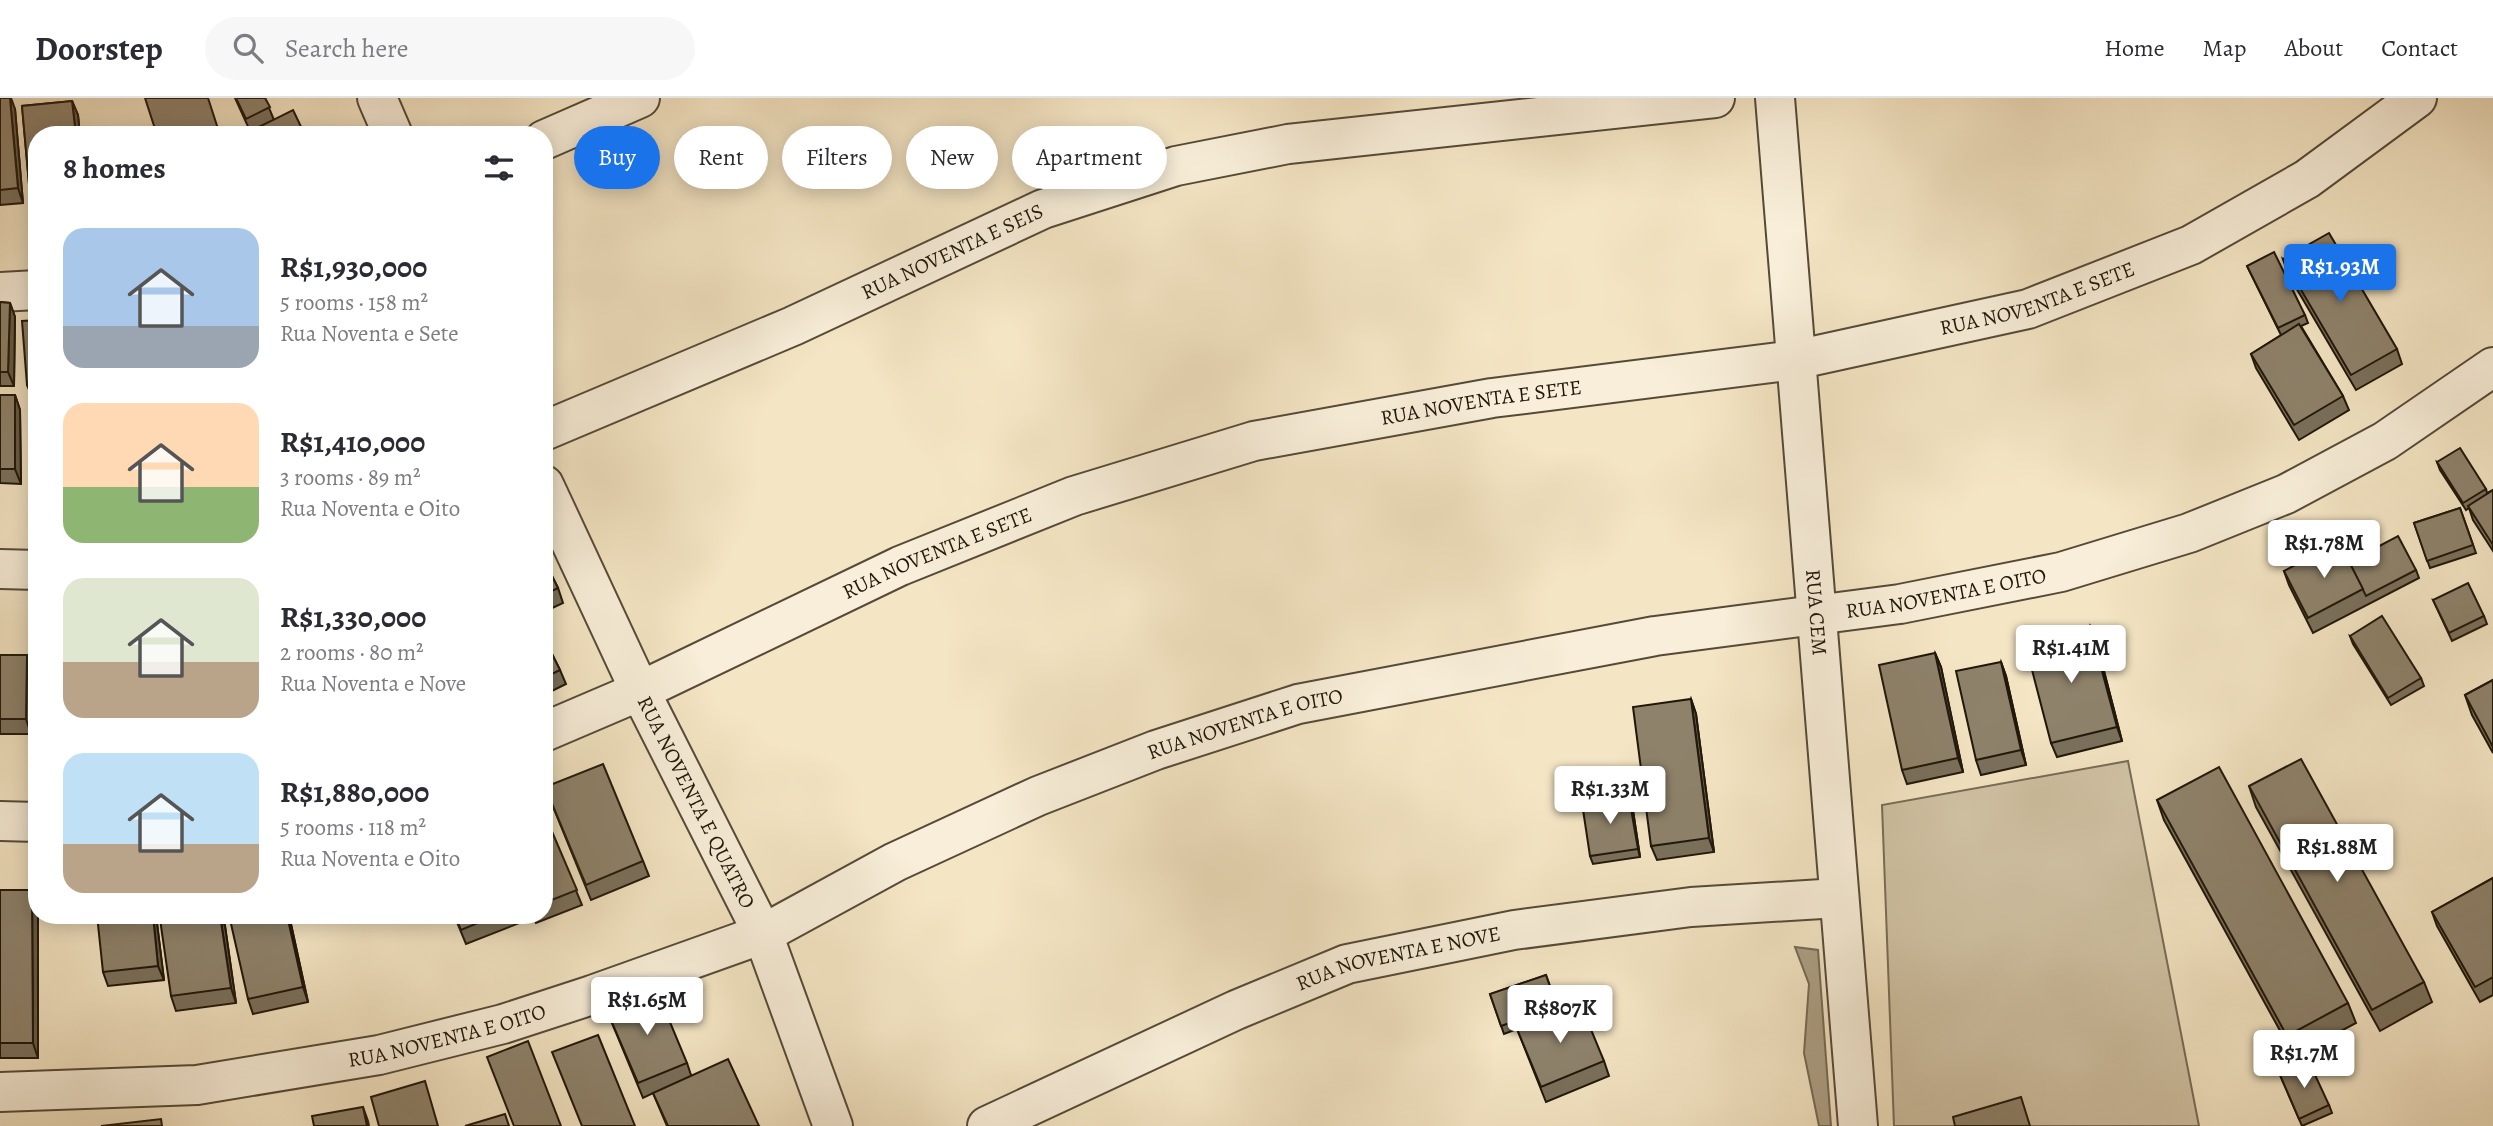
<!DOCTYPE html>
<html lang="en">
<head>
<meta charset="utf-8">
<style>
  body { margin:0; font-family:Alegreya,serif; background:#f7f7f7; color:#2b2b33; height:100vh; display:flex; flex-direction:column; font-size:26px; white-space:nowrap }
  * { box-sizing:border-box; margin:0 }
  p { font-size:23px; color:#7c7c81 }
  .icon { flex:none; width:38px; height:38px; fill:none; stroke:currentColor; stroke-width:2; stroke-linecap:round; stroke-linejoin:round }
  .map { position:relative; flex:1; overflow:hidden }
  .drawer { position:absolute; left:28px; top:28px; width:525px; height:798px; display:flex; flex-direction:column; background:#fff; border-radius:28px; box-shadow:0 4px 18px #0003 }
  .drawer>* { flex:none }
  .guide { position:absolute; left:574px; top:28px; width:665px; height:63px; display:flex; gap:14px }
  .price { position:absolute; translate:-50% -60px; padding:0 16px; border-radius:7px; background:#fff; color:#222; font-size:23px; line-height:46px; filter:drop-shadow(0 2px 4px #0008) }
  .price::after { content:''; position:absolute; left:50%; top:42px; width:21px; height:16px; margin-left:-10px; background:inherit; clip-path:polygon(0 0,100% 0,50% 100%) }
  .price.active { background:#1a73e8; color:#fff }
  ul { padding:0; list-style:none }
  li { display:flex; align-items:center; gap:21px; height:175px; padding:0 35px }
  li span { display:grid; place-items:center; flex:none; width:196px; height:140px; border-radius:21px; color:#555 }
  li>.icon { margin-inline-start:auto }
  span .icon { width:84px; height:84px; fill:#fffc; stroke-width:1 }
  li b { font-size:30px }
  h2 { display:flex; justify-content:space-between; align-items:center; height:84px; padding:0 35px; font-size:30px }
  .tag { padding:0 24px; border-radius:32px; background:#fff; box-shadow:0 4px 18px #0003; font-size:24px; line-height:63px }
  .tag.active { background:#1a73e8; color:#fff }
  header { display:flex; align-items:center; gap:42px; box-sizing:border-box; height:98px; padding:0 35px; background:#fff; border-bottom:2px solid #e1e1e2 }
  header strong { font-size:33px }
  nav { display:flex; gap:38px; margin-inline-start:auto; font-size:24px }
  .search { width:490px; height:63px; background:#f7f7f7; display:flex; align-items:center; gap:18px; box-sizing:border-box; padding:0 24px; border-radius:38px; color:#7c7c81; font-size:26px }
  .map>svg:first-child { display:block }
</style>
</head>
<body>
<header>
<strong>Doorstep</strong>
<div class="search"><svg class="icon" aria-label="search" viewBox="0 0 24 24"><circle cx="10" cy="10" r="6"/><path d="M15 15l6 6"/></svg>Search here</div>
<nav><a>Home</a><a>Map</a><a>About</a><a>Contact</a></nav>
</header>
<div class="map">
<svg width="2493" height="1028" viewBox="0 0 2493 1028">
  <rect width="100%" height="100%" fill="#f4e5c4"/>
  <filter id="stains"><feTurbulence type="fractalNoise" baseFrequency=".00286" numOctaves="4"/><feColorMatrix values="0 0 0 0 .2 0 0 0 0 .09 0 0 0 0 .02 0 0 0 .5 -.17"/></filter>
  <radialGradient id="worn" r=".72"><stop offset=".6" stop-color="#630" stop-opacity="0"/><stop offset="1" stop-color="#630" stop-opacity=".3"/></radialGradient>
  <polygon fill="#d0c2a4" stroke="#786c57" stroke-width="2" points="2128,663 2199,1028 1894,1028 1882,707"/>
  <polygon fill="#ac9f85" stroke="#746954" stroke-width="2" points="1795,849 1818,852 1831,1028 1819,1028 1804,955 1809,886"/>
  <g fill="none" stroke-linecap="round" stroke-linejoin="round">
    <defs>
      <g id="minor">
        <path id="s1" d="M544,333L793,228L1043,111L1176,68L1288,46L1715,0"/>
        <polyline points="0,471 37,472"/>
        <path id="s2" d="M544,634L640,593L900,468L1074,398L1254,343L1492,300L1795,262L2028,211L2191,147L2307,81L2417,0"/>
        <polyline points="0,723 37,724"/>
        <path id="s3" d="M0,994L197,987L379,957L503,926L592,897L763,836L895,764L1038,698L1156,652L1298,606L1655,538L1900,506L2061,474L2189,435L2286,396L2385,343L2493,269"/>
        <path id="s4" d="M987,1028L1236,912L1347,866L1514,832L1691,809L1838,800"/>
      </g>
      <g id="tertiary">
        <polyline points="377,0 393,37"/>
        <path id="s5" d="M1775,0L1858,1028"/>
        <polyline points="544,42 640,0"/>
        <polyline points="0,194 37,192"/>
        <path id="s6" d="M544,387L640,593L763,836L833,1028"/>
      </g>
    </defs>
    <use href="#minor" stroke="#554a38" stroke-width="42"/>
    <use href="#tertiary" stroke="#554a38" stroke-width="42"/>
    <use href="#minor" stroke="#f8eed9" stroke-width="38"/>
    <use href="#tertiary" stroke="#f8eed9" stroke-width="38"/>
  </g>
  <g fill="#7a705c" stroke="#20170a" stroke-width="2">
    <polygon points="0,0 15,11 23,105 0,107"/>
    <polygon points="235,0 265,0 274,22 250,33"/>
    <polygon points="72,3 78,17 80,37 37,37 37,100 35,100 29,86 22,8"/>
    <polygon points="2283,161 2397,251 2402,266 2356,292 2288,176"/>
    <polygon points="2247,168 2305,217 2308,225 2301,228 2343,298 2349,312 2299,342 2256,270 2251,256 2281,237"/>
    <polygon points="0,204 10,205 15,219 14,288 0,288"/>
    <polygon points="37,222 37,301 33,301 27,287"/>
    <polygon points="0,297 15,297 20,312 21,386 0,385"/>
    <polygon points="2437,364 2486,391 2487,395 2493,392 2493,453 2473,422 2469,410 2466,412 2440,372"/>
    <polygon points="2460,410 2476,455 2430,470 2414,425"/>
    <polygon points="544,462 558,490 563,505 544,514"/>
    <polygon points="2349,464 2416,472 2419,480 2313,535 2289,487 2284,473"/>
    <polygon points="2433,502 2484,518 2487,526 2452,543"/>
    <polygon points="2090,528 2096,542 2122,643 2057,659 2051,645"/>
    <polygon points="2350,538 2421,580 2424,588 2391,607 2353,546"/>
    <polygon points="544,540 560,572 566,586 544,597"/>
    <polygon points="1935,555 1941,569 1963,674 1907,686 1902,672"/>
    <polygon points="0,557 32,572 31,636 0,636"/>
    <polygon points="2001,564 2006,578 2026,667 1981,677 1976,662"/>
    <polygon points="2493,582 2493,655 2472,617 2465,597"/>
    <polygon points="1691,601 1696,616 1714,754 1657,762 1651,748"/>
    <polygon points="2249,688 2424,884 2432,904 2380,933 2256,709"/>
    <polygon points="545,689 643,763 649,778 591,802"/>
    <polygon points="2157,702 2348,905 2356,925 2294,958 2164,722"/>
    <polygon points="1632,706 1640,759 1593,766 1590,758"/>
    <polygon points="544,715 582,807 536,825 533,817 544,817"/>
    <polygon points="2493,780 2493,897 2480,904 2437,828 2432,814"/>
    <polygon points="0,792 32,792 37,805 38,960 0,960"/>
    <polygon points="156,817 164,882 108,888 103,874"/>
    <polygon points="289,817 308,904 253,916 248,901"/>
    <polygon points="454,817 520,817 522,824 466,846"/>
    <polygon points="225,828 236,905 176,913 171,898"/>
    <polygon points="1546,877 1559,913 1604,963 1609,978 1546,1004 1517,931 1504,936 1490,896"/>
    <polygon points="607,913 687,965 691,977 759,1028 667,1028 653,995 643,1000"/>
    <polygon points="2280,977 2329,1007 2332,1015 2302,1028"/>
  </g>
  <g fill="#635b4b" stroke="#20170a" stroke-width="2">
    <polygon points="10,0 11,0 15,11 23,105 18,90"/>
    <polygon points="72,3 78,17 80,37 76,37"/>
    <polygon points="10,205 15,219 14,288 8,274"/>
    <polygon points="15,297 20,312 21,386 15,371"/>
    <polygon points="2090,528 2096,542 2122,643 2117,629"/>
    <polygon points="1935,555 1941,569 1963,674 1958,660"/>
    <polygon points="27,557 32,572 31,636 26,621"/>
    <polygon points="2001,564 2006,578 2026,667 2021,652"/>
    <polygon points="1691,601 1696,616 1714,754 1709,740"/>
    <polygon points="1629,699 1632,706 1640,759 1638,751"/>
    <polygon points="32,792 37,805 38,817 38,960 33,945"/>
    <polygon points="153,817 156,817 164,882 158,868"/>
    <polygon points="220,817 225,828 236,905 231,890"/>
    <polygon points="287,817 289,817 308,904 303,889"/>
    <polygon points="363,1009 368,1023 369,1028 367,1028"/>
  </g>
  <g fill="#8e826b" stroke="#20170a" stroke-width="2">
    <polygon points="0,0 10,0 18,90 0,92"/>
    <polygon points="145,0 208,0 220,37 157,37"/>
    <polygon points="236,0 265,0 270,9 246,21"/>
    <polygon points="72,3 76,37 37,37 37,85 29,86 22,8"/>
    <polygon points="293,12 305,37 243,37"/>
    <polygon points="148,32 148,37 118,37"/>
    <polygon points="2329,135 2397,251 2351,277 2283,161"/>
    <polygon points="2274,154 2305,217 2278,230 2247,168"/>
    <polygon points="0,204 10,205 8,274 0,274"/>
    <polygon points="37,222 37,286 27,287 22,223"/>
    <polygon points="2299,226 2343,298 2294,327 2251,256"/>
    <rect x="0" y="297" width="15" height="74"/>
    <polygon points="2460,350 2486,391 2463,405 2437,364"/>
    <polygon points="2493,392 2493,447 2468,408"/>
    <polygon points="2460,410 2473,447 2427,463 2414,425"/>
    <polygon points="2398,438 2416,472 2366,498 2349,464"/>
    <polygon points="2339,444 2363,491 2308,520 2284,473"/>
    <polygon points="544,462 558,490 544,497"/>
    <polygon points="2468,485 2484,518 2449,535 2433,502"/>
    <polygon points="2382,518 2421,580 2388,600 2350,538"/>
    <polygon points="2090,528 2117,629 2051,645 2025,545"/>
    <polygon points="544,540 560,572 544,580"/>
    <polygon points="1935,555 1958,660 1902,672 1879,567"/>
    <polygon points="0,557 27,557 26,621 0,621"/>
    <polygon points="2001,564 2021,652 1976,662 1956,573"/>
    <polygon points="2493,582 2493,649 2465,597"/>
    <polygon points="1691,601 1709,740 1651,748 1633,609"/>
    <polygon points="2301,661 2424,884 2372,912 2249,688"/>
    <polygon points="603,666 643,763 586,787 545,689"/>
    <polygon points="2219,669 2348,905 2287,938 2157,702"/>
    <polygon points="1629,699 1638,751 1590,758 1582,705"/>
    <polygon points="544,715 577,792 544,805"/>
    <polygon points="2493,780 2493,879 2475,889 2432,814"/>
    <polygon points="0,792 32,792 33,945 0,945"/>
    <polygon points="97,817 153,817 158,868 103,874"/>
    <polygon points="190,817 220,817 231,890 171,898 160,821"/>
    <polygon points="229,817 287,817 303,889 248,901"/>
    <polygon points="455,817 497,817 461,832"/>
    <polygon points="1546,877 1557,909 1501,928 1490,896"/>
    <polygon points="657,893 687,965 638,985 607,913"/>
    <polygon points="1580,905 1604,963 1541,989 1517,931"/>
    <polygon points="598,937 635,1028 582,1028 552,954"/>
    <polygon points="528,943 561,1028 514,1028 487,959"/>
    <polygon points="728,961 759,1028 668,1028 653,995"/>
    <polygon points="2309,964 2329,1007 2299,1021 2280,977"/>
    <polygon points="425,983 438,1028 379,1028 371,999"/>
    <polygon points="2021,999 2030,1028 1955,1028 1953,1019"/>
    <polygon points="363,1009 367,1028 314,1028 312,1018"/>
    <polygon points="505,1016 509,1028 465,1028"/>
    <polygon points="161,1021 162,1028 101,1028"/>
  </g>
  <g text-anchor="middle" stroke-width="5" stroke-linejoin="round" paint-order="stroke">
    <g font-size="21" fill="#20170a" stroke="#f8eed9">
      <text dy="7" stroke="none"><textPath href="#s1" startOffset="446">RUA NOVENTA E SEIS</textPath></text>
      <text dy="7" stroke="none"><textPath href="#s2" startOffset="1566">RUA NOVENTA E SETE</textPath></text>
      <text dy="7" stroke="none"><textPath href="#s2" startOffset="999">RUA NOVENTA E SETE</textPath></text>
      <text dy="7" stroke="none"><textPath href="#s2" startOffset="432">RUA NOVENTA E SETE</textPath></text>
      <text dy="7" stroke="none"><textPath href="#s3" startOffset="2026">RUA NOVENTA E OITO</textPath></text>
      <text dy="7" stroke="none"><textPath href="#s5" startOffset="516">RUA CEM</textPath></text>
      <text dy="7" stroke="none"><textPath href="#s3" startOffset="1312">RUA NOVENTA E OITO</textPath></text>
      <text dy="7" stroke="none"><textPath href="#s6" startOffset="352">RUA NOVENTA E QUATRO</textPath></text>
      <text dy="7" stroke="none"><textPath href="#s4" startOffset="446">RUA NOVENTA E NOVE</textPath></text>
      <text dy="7" stroke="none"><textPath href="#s3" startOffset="452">RUA NOVENTA E OITO</textPath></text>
    </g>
  </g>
  <rect width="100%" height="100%" filter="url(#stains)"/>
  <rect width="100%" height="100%" fill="url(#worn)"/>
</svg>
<b class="price active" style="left:2340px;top:206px">R$1.93M</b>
<b class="price" style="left:2324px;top:482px">R$1.78M</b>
<b class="price" style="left:2071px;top:587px">R$1.41M</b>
<b class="price" style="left:1610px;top:728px">R$1.33M</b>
<b class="price" style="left:2337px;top:786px">R$1.88M</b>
<b class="price" style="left:647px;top:939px">R$1.65M</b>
<b class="price" style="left:1560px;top:947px">R$807K</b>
<b class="price" style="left:2304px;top:992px">R$1.7M</b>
<div class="guide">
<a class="tag active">Buy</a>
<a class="tag">Rent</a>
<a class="tag">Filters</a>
<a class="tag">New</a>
<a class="tag">Apartment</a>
</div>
<section class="drawer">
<h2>8 homes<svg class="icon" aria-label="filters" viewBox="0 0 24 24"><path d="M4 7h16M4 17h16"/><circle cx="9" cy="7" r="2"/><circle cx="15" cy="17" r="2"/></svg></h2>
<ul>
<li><span style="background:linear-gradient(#a9c7e8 70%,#9aa5b1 0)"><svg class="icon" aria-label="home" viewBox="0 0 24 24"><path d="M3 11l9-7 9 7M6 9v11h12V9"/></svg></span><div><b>R$1,930,000</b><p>5 rooms · 158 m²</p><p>Rua Noventa e Sete</p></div></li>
<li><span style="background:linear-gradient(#ffd9b3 60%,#8fb573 0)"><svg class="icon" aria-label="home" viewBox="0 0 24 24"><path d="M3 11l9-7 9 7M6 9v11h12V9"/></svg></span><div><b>R$1,410,000</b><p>3 rooms · 89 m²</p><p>Rua Noventa e Oito</p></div></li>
<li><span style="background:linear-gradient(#dfe7d0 60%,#b9a48a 0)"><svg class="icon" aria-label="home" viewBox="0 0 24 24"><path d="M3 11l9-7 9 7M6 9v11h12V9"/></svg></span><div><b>R$1,330,000</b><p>2 rooms · 80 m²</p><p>Rua Noventa e Nove</p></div></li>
<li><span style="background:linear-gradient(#bfe0f5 65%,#b9a48a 0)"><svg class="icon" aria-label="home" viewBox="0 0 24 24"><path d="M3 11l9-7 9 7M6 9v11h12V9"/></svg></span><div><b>R$1,880,000</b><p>5 rooms · 118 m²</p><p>Rua Noventa e Oito</p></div></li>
</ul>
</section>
</div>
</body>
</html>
